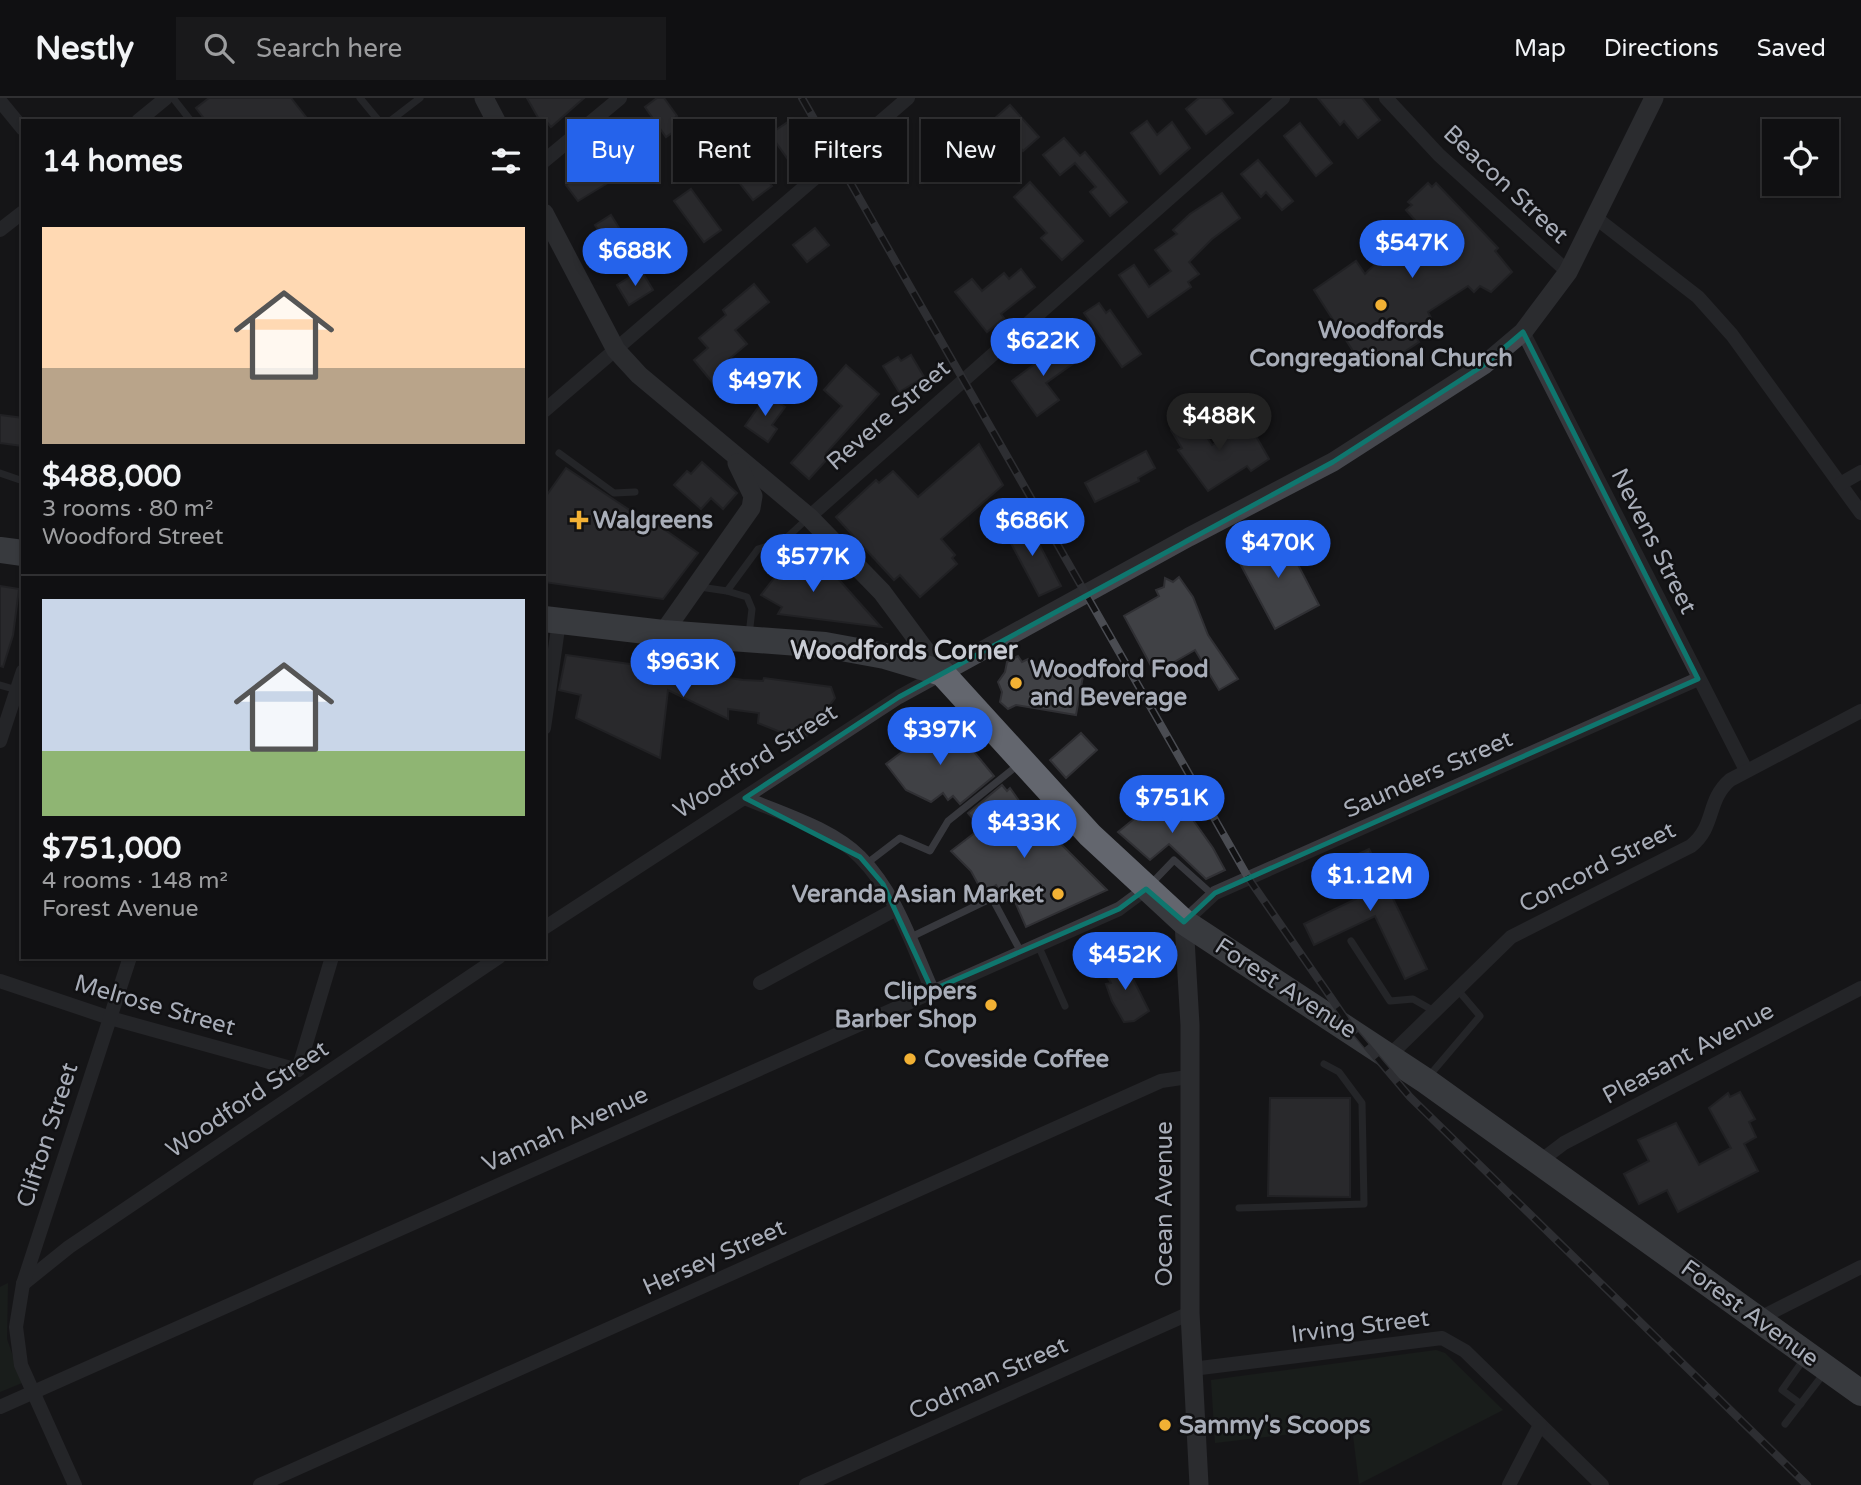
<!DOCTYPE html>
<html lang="en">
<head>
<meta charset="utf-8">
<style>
  body { margin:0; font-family:"Varela Round",sans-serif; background:#19191b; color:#f1f3f6; height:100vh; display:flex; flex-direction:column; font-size:26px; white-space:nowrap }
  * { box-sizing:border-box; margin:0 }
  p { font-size:23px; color:#9c9d9f }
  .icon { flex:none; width:38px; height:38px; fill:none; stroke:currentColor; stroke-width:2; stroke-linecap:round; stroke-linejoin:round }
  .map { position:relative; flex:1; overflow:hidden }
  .sheet { position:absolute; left:21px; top:21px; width:525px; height:840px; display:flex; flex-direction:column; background:#101012; border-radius:0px; box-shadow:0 2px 5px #0004,0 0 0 2px #303032 }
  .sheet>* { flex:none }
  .guide { position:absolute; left:567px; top:21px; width:665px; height:63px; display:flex; gap:14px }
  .controls { position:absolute; left:1762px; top:21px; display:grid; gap:14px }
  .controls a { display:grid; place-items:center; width:77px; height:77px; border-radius:0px; background:#101012; box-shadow:0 2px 5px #0004,0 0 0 2px #303032; font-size:35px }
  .price { position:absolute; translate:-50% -60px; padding:0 16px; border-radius:24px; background:#2563eb; color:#fff; font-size:23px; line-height:46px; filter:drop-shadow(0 2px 4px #0008) }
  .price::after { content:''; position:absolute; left:50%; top:42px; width:21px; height:16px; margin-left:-10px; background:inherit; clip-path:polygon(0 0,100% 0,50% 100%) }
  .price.active { background:#222; color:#fff }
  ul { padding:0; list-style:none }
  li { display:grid; align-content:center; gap:14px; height:371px; padding:0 21px }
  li+li { border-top:2px solid #303032 }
  li span { display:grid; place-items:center; height:217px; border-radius:0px; color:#555 }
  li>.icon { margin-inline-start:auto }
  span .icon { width:126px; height:126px; fill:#fffc; stroke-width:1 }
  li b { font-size:30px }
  h2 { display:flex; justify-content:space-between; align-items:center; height:84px; padding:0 21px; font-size:30px }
  .pill { padding:0 24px; border-radius:0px; background:#101012; box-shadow:0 2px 5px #0004,0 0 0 2px #303032; font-size:24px; line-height:63px }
  .pill.active { background:#2563eb; color:#fff }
  header { display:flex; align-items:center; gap:42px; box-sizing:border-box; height:98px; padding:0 35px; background:#101012; border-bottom:2px solid #303032 }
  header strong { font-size:33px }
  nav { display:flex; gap:38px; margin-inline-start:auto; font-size:24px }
  .search { width:490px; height:63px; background:#19191b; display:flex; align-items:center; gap:18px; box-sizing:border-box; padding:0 24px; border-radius:0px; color:#9c9d9f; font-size:26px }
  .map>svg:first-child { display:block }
</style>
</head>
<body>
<header>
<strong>Nestly</strong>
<div class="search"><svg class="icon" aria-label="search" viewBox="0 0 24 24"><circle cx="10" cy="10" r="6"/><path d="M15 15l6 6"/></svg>Search here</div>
<nav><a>Map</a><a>Directions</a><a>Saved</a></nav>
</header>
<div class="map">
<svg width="1861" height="1387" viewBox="0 0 1861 1387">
  <rect width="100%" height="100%" fill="#161618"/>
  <g fill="#1e261f">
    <polygon points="8,1185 7,1241 22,1285 0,1294 0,1189"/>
    <polygon points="1436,1252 1445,1255 1503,1312 1359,1386 1352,1329 1215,1345 1211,1282"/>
  </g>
  <g fill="#404145" stroke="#303034" stroke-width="2">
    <polygon points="209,0 291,0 309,23 206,23 196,10"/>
    <polygon points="527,0 584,0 551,29 546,23 540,23"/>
    <polygon points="657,0 664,0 677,18 673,21 679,30 666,39 645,9"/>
    <polygon points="1199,0 1221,0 1233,15 1206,36 1186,11"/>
    <polygon points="1318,0 1362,0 1380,22 1358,40 1344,23 1340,27"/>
    <polygon points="1010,7 1039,39 1023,53 994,21"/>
    <polygon points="1147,23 1157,37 1172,24 1190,50 1160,76 1131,35"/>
    <polygon points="788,24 809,55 792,67 770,36"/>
    <polygon points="1300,25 1332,65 1316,78 1284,38"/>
    <polygon points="1064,40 1080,58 1085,54 1127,104 1110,118 1090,94 1096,89 1075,65 1060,77 1043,57"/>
    <polygon points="741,49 772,88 753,102 723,64"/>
    <polygon points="612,58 624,75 578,103 566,87 597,64 600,67"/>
    <polygon points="1258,62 1293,103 1282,112 1266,94 1261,99 1241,76"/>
    <polygon points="1030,84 1083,143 1062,162 1041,140 1047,135 1014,99"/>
    <polygon points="1428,85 1432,89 1436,85 1498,150 1495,153 1512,174 1491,194 1480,188 1474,194 1468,188 1428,214 1431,220 1425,227 1427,230 1415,239 1419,244 1389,264 1385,259 1374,266 1372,264 1362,267 1314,192 1356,163 1365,176 1385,157 1424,132 1406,112 1412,107 1408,104"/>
    <polygon points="691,91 721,132 704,144 674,103"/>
    <polygon points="1222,95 1240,120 1212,141 1189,164 1199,176 1188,184 1191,189 1148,219 1119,177 1134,167 1149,189 1171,173 1155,152 1177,136 1173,132 1190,116"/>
    <polygon points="611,117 624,138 608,148 595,127"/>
    <polygon points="815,130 829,147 807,164 793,147"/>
    <polygon points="1021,171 1035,189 1001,216 1004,220 987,234 955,194 972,181 982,193 1004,175 1009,181"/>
    <polygon points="641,172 653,192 629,207 617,187"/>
    <polygon points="754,186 769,204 735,232 747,246 729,261 735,268 713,285 694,262 708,250 699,240 726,217 723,212"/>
    <polygon points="1099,205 1106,215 1110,212 1141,256 1122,269 1084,215"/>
    <polygon points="1058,241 1074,265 1046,285 1059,302 1037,318 1012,283 1048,256 1044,251"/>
    <polygon points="911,257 924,279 899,294 883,268 898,259 901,263"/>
    <polygon points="846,267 879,296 826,355 830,358 809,381 791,365 842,308 824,292"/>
    <polygon points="767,297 785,309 772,327 777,331 768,344 745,328"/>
    <polygon points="0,317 23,320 23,348 0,345"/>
    <polygon points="1189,321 1195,330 1199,327 1212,347 1249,326 1269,361 1251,373 1247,368 1208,393 1178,352 1182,350 1171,332"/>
    <polygon points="979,346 1003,387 941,441 955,457 952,460 957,466 920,499 900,477 894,482 836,419 876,382 879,385 893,373 918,399"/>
    <polygon points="1146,353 1155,370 1138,380 1139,383 1095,404 1085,385"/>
    <polygon points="702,364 737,395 723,411 711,400 701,411 674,387 687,373 691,376"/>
    <polygon points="566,370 640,419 642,416 698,455 663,501 544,484 544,401"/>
    <polygon points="1026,421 1061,488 1039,498 1004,432"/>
    <polygon points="1281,434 1319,507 1275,531 1236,458"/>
    <polygon points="771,458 784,467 791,459 808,472 818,458 881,529 778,516 782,509 761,497 775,479 764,471"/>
    <polygon points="1179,479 1193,499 1208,537 1238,581 1219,592 1195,552 1155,575 1124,518 1159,498 1156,492 1164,489 1165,480 1173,484"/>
    <polygon points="0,488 19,491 13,537 3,569 0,568"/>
    <polygon points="566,557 743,582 763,583 764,580 831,589 835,600 803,643 758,625 759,615 728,611 728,621 668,592 660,660 576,620 581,597 559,592"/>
    <polygon points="1018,558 1022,564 1028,561 1032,568 1083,578 1076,617 1016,607 1008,611 1000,604 1002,594 998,584 1005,574 1007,564"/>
    <polygon points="942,624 950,635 955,631 994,678 960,706 953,698 948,702 943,695 931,704 906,692 886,666"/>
    <polygon points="1081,635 1097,652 1066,680 1050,662"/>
    <polygon points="1002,687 1007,693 1010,690 1022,707 1107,792 1026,829 1013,799 1006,803 996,787 983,795 971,773 951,753 981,730 968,715"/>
    <polygon points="1171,691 1213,750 1225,772 1206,781 1169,746 1150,762 1118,734"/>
    <polygon points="1369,751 1427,871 1405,881 1375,818 1314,847 1304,826 1356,801 1339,765"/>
    <polygon points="1123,861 1149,913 1134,923 1124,924 1112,903 1106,886 1111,885 1103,870"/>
    <polygon points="1740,994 1755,1021 1749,1024 1756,1039 1744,1046 1758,1073 1678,1114 1667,1092 1639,1106 1624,1076 1649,1063 1638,1042 1676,1025 1699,1067 1731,1050 1709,1010 1728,995 1730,999"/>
    <polygon points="1270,1000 1350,1000 1350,1099 1268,1098"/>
  </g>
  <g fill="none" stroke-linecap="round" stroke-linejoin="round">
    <g stroke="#37383d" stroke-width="7">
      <polyline points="173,0 191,23"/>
      <polyline points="360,0 379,23"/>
      <polyline points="390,23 420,0"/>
      <polyline points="559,355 614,395 635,394"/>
      <polyline points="0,375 23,383"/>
      <polyline points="700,489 727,493"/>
      <polyline points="749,537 752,511 747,499 727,493 758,451 782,444 808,420"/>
      <polyline points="0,587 17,592"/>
      <polyline points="866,766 900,740 930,753 948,723 1018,667"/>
      <polyline points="1150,787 1174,762 1213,797"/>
      <polyline points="909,840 992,800 1021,854"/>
      <polyline points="1351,843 1390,903 1413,901 1434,913"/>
      <polyline points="1038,847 1065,908"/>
      <polyline points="1429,978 1480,918 1457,891"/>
      <polyline points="1239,1110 1364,1106 1362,1005 1339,974 1324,966"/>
      <polyline points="1801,1306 1782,1292 1804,1261"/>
      <polyline points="1785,1326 1825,1274"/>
    </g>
    <g stroke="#37383d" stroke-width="14">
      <polyline points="1386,0 1439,57 1568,174"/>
      <polyline points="0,3 23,31"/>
      <polyline points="138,23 166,0"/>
      <polyline points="544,63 620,0"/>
      <polyline points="1596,120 1698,199 1732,237 1861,415"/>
      <polyline points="0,132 23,114"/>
      <polyline points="1523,234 1746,672"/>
      <polyline points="544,313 908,0"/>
      <polyline points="1840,386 1861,374"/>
      <polyline points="809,419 1283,0"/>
      <polyline points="544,630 559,523"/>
      <polyline points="0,643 23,573"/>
      <path d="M745,700C782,716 831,730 860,759C896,795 912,847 932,892"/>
      <polyline points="1184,824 1215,795 1698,581"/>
      <polyline points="544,830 899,599 941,576"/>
      <polyline points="0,883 110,920 298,972"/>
      <polyline points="760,885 896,811"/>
      <path d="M1389,958L1511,839L1691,748C1716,728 1706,703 1730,682L1861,613"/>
      <polyline points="298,972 332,859"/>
      <polyline points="1539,1064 1564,1045 1861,890"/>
      <polyline points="23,1186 69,1149 499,859"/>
      <polyline points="1760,1220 1861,1169"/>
      <polyline points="1192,1271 1442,1240 1465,1253 1602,1387"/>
      <polyline points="0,1309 1119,811 1146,791"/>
      <polyline points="75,1387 21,1267 16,1229 23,1186 130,859"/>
      <polyline points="260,1387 1161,983 1188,979"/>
      <polyline points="806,1387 1190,1215"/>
      <polyline points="1509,1387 1540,1327"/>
    </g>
    <g stroke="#45474d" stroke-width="19">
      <polyline points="484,0 496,23"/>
      <polyline points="544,115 616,252 639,277 809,419 882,494 942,575 1189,439 1333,364 1484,267 1523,234 1568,174 1654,0"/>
      <polyline points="663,535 751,410 753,398 737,365"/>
      <polyline points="1184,824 1190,927 1190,1215 1199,1387"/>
    </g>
    <g stroke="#63666e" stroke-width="26">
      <polyline points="0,452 23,455"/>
      <polyline points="544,521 663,535 825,547 885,558 942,575 1090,737 1184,824 1426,983 1861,1295"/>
    </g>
    <defs>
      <polyline id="rail" points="802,0 1249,781 1354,933 1410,999 1807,1387"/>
    </defs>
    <use href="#rail" stroke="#4a4c52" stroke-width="8"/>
    <use href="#rail" stroke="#111113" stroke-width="5" stroke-dasharray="16" stroke-linecap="butt"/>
  </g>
  <path d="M0 0H1861V1387H0ZM1523,234L1698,581L1215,795L1184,824L1146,791L1119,811L932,892L883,786L860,759L745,700L899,599L1333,364L1484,267Z" fill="#161618" fill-opacity=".55" fill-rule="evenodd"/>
  <path fill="none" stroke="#0f766e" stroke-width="5" stroke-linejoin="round" d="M1523,234L1698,581L1215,795L1184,824L1146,791L1119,811L932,892L883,786L860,759L745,700L899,599L1333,364L1484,267Z"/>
  <g fill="#f2b134" stroke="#111113" stroke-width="2.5">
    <circle cx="1381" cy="207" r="7"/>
    <path d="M575.5 411.5h7v7h7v7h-7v7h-7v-7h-7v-7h7z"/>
    <circle cx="1016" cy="585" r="7"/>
    <circle cx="1058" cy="796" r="7"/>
    <circle cx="991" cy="907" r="7"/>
    <circle cx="910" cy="961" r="7"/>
    <circle cx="1165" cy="1327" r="7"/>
  </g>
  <g text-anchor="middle" stroke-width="5" stroke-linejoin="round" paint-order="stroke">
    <g font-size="24" fill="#a8adb8" stroke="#111113">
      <text transform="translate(1506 86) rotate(43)" y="8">Beacon Street</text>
      <text transform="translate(888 317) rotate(-41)" y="8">Revere Street</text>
      <text transform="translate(1654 443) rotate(63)" y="8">Nevens Street</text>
      <text transform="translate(755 663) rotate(-33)" y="8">Woodford Street</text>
      <text transform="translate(1428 676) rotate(-24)" y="8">Saunders Street</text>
      <text transform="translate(1597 769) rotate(-27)" y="8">Concord Street</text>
      <text transform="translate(1286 890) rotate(33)" y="8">Forest Avenue</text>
      <text transform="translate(155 907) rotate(16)" y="8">Melrose Street</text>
      <text transform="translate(1688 955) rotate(-28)" y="8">Pleasant Avenue</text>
      <text transform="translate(247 1001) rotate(-34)" y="8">Woodford Street</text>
      <text transform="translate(565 1031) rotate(-24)" y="8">Vannah Avenue</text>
      <text transform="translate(47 1037) rotate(-72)" y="8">Clifton Street</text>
      <text transform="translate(1164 1106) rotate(-90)" y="8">Ocean Avenue</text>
      <text transform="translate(714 1159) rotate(-24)" y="8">Hersey Street</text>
      <text transform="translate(1750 1215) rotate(36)" y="8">Forest Avenue</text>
      <text transform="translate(1360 1228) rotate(-7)" y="8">Irving Street</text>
      <text transform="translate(988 1280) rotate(-24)" y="8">Codman Street</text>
    </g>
    <g font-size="24" font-weight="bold" fill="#a8adb8" stroke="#111113" text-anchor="start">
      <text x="1381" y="240" text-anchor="middle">Woodfords<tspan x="1381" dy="28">Congregational Church</tspan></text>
      <text x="593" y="430">Walgreens</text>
      <text x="1030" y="579">Woodford Food<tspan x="1030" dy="28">and Beverage</tspan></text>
      <text x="1044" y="804" text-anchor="end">Veranda Asian Market</text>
      <text x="977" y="901" text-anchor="end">Clippers<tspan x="977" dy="28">Barber Shop</tspan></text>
      <text x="924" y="969">Coveside Coffee</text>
      <text x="1179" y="1335">Sammy's Scoops</text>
    </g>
    <g font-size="26" font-weight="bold" fill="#c9ccd4" stroke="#111113">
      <text x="904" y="561">Woodfords Corner</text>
    </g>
  </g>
</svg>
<div class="controls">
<a><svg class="icon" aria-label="locate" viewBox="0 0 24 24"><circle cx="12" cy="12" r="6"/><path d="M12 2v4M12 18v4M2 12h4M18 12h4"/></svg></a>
</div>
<b class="price" style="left:1412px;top:182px">$547K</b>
<b class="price" style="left:635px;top:190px">$688K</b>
<b class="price" style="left:1043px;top:280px">$622K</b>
<b class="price" style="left:765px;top:320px">$497K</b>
<b class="price active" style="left:1219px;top:355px">$488K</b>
<b class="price" style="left:1032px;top:460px">$686K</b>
<b class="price" style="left:1278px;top:482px">$470K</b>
<b class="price" style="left:813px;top:496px">$577K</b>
<b class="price" style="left:683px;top:601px">$963K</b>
<b class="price" style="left:940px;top:669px">$397K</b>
<b class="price" style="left:1172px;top:737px">$751K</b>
<b class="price" style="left:1024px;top:762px">$433K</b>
<b class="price" style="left:1370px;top:815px">$1.12M</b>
<b class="price" style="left:1125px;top:894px">$452K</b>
<div class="guide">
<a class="pill active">Buy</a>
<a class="pill">Rent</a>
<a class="pill">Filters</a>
<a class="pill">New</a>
</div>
<section class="sheet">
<h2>14 homes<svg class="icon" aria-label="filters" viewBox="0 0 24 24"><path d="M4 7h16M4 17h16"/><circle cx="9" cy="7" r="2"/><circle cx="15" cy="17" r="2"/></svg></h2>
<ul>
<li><span style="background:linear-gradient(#ffd9b3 65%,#b9a48a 0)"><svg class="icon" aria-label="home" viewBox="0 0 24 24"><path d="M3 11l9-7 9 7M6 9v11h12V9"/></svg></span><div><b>$488,000</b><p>3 rooms · 80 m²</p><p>Woodford Street</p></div></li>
<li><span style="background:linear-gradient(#c9d6e8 70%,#8fb573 0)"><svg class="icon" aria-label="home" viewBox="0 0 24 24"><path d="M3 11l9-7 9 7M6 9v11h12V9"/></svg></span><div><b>$751,000</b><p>4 rooms · 148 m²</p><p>Forest Avenue</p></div></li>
</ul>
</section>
</div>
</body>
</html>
